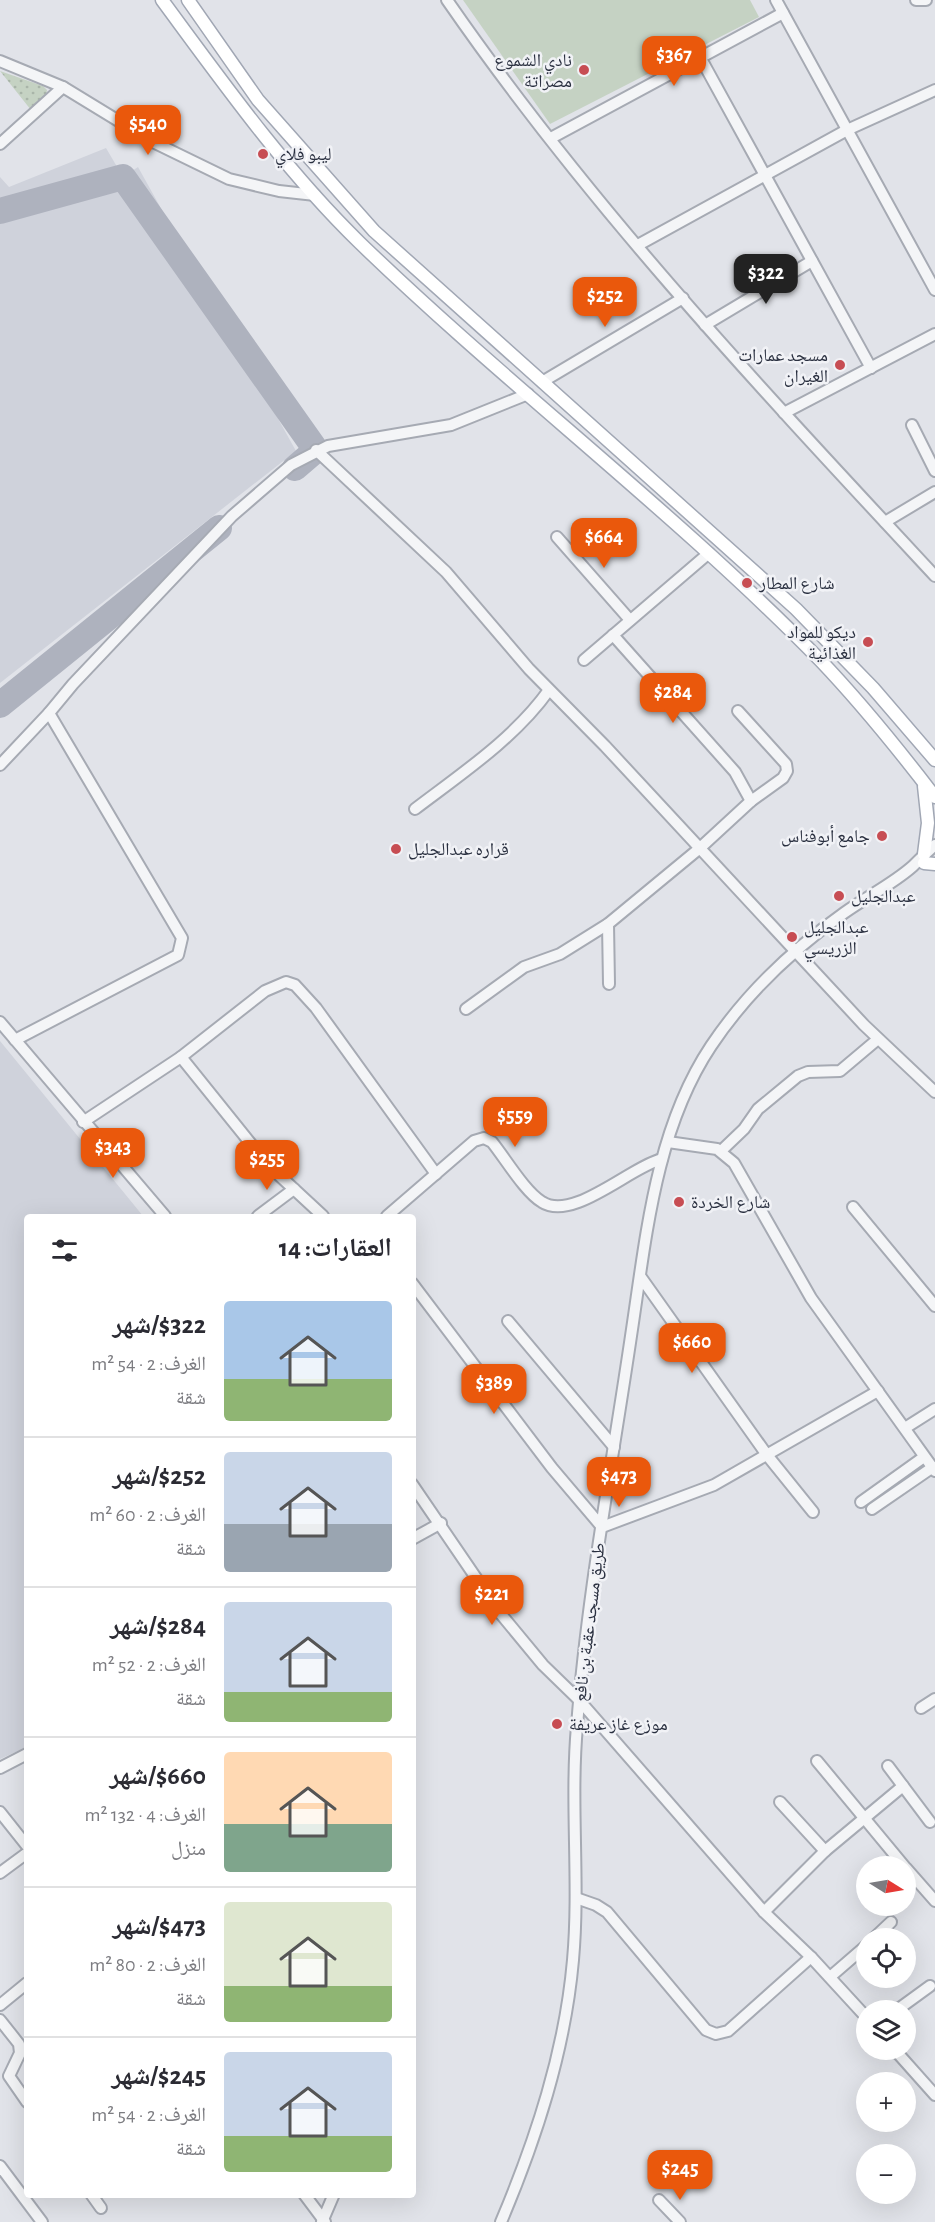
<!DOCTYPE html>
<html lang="ar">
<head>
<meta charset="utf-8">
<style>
  body { margin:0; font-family:"Alegreya Sans","Noto Naskh Arabic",sans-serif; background:#f2f2f3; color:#2b2b33; direction:rtl; height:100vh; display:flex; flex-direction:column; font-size:22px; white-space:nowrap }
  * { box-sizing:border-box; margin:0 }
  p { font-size:20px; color:#7c7c81 }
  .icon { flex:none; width:33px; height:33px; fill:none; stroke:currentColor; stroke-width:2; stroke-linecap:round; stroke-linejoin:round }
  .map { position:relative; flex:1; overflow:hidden; direction:ltr }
  .drawer { position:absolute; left:24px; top:1214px; width:392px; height:984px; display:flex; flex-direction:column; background:#fff; border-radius:6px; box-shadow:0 6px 24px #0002; direction:rtl }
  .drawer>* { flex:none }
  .needle { width:39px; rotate:101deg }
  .fabs { position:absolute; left:856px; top:1856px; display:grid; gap:12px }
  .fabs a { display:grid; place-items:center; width:60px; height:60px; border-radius:50%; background:#fff; box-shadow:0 6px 24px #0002; font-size:30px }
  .price { position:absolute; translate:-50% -51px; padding:0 14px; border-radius:12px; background:#ea580c; color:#fff; font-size:20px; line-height:39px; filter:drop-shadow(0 2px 3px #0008) }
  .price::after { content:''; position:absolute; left:50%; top:36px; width:18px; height:14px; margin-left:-9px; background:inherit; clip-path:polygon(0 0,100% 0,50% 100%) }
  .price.active { background:#222; color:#fff }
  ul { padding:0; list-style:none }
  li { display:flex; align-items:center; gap:18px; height:150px; padding:0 24px }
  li+li { border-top:2px solid #e1e1e2 }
  li span { display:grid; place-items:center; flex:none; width:168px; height:120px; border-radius:6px; color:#555 }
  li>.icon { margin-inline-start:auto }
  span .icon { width:72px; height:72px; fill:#fffc; stroke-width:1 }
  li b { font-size:26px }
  h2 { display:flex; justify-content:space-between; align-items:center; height:72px; padding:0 24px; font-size:26px }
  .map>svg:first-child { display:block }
</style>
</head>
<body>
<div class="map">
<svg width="935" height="2222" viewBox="0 0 935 2222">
  <defs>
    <pattern id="grass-dots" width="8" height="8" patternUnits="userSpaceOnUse" patternTransform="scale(1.5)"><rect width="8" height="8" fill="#c5d2c3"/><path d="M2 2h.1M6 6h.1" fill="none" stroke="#a9b5a9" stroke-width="1.8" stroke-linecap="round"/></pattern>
  </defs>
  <rect width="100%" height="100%" fill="#e1e3e9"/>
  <g fill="#cfd2db">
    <polygon points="106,148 123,177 138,167 296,451 0,683 0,177 9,187"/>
    <polygon points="0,1041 143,1216 27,1216 27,1747 0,1759"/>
  </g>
  <polygon fill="url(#grass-dots)" points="0,71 43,86 47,90 46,97 31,110"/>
  <polygon fill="#c5d2c3" points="463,0 750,0 759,17 550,124"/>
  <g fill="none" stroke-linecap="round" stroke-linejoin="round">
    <g stroke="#aeb2be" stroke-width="26">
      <polyline points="0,211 123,177 316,450 295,468"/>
      <polyline points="0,705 219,528"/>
    </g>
    <defs>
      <g id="minor">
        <path d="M447,0C590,207 764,392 935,576"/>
        <polyline points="776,0 935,290"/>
        <polyline points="916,0 926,0"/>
        <polyline points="700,57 871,368"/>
        <polyline points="0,61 63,87 153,142 229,179 279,191 315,195"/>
        <polyline points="551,138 783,13"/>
        <polyline points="0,144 63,87"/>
        <polyline points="638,245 847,130 935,90"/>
        <polyline points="705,325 812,261"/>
        <polyline points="542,382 683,298"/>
        <polyline points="784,413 935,334"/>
        <polyline points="912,425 935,471"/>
        <polyline points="316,450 446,572 529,669 605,746 864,1025 935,1092"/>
        <polyline points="885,522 935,492"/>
        <polyline points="557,537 630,620"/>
        <polyline points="613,635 735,772 751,801"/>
        <polyline points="584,660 709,553"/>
        <polyline points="0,765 49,713"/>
        <path d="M415,809C461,774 515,738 549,690"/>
        <polyline points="608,924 609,984"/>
        <polyline points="466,1009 524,967 560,954 608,924 700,848 751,801 783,778 787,771 786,764 738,711"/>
        <polyline points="0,1022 165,1216"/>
        <polyline points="15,1040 178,955 182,938 49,713 73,684 232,516 291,465 328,446 451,425 528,394"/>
        <polyline points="181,1057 268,1165 323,1216"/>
        <polyline points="83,1122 181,1057 265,991 286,982 295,985 316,1008 436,1174"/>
        <polyline points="668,1142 717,1149 734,1163 811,1298 935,1471"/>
        <polyline points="721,1151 744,1129 758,1109 798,1076 808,1072 840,1071 878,1039"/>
        <polyline points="853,1207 935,1306"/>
        <polyline points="258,1216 294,1189"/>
        <path d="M387,1216L474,1141L484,1138L492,1142C505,1158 525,1192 542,1202C573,1222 630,1167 662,1159"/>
        <polyline points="640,1276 767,1455 813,1512"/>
        <polyline points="412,1283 552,1468 602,1527 714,1485 878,1391"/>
        <polyline points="508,1321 614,1447"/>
        <polyline points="905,1428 935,1409"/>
        <polyline points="412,1484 500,1613 543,1665 579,1700 764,1912 811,1957 867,2018"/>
        <polyline points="861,1502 924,1457"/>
        <polyline points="872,1509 933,1467"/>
        <polyline points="412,1539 441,1523"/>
        <polyline points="921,1708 935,1699"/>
        <polyline points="817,1761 904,1866"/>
        <polyline points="888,1766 930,1822"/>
        <polyline points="0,1768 27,1754"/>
        <polyline points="780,1802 825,1851"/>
        <polyline points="0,1812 27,1846"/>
        <polyline points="906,1868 935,1901"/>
        <polyline points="0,1873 27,1853"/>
        <polyline points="576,1898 596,1905 607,1912 706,2030 716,2034 728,2031 811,1957"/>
        <polyline points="764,1912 825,1851 903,1786"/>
        <polyline points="874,1938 891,1922"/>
        <polyline points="830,1977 867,1945"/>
        <polyline points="0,2005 27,1983"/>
        <polyline points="897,2010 930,1986"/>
        <polyline points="0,2020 19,2044 20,2053 9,2076 27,2102"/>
        <polyline points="894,2049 935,2095"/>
        <polyline points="0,2166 42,2222"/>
        <polyline points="91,2194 101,2208"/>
        <polyline points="304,2194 325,2222"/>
        <polyline points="659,2200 680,2222"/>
        <polyline points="322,2222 334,2194"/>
        <path d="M501,2222C536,2139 565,2051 573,1960C580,1882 570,1804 577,1726C587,1595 612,1465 631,1336C646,1238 655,1130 711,1046C747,992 792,950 844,913C866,897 893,884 913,866C920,859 927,852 935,845"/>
      </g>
      <g id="major">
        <path d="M162,0C224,84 285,170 360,243C509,387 675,512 820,660C861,703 899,750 935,797"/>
        <polyline points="188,0 258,100 374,231 796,609 873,688 935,760"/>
        <polyline points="924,854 928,823 924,786"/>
        <polyline points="924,863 935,864"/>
      </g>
    </defs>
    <use href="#minor" stroke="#a6aab3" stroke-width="14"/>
    <use href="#major" stroke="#a1a7b4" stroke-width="15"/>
    <use href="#minor" stroke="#f4f5f7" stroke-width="10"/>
    <use href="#major" stroke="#fff" stroke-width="12"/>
  </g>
  <g fill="#c74d53" stroke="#f1f2f6" stroke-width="2">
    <circle cx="584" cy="70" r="6"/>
    <circle cx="263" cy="154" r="6"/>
    <circle cx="840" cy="365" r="6"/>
    <circle cx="747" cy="583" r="6"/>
    <circle cx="868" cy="642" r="6"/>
    <circle cx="882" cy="836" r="6"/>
    <circle cx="396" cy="849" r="6"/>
    <circle cx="839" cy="896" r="6"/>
    <circle cx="792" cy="937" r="6"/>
    <circle cx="679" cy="1202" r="6"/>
    <circle cx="557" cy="1724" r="6"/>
  </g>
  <g text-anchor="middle" stroke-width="5" stroke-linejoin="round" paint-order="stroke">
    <g font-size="18" fill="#2a3040" stroke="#f1f2f6" text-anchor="start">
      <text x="572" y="66" text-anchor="end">نادي الشموع<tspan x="572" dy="21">مصراتة</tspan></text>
      <text x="275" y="160">ليبو فلاي</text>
      <text x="828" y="361" text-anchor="end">مسجد عمارات<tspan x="828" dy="21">الغيران</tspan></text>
      <text x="759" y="589">شارع المطار</text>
      <text x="856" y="638" text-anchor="end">ديكو للمواد<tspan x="856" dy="21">الغذائية</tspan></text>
      <text x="870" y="842" text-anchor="end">جامع أبوفناس</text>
      <text x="408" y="855">قراره عبدالجليل</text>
      <text x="851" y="902">عبدالجليل</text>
      <text x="804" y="933">عبدالجليل<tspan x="804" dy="21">الزريسي</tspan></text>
      <text x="691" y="1208">شارع الخردة</text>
      <text x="569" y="1730">موزع غاز عريفة</text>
    </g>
    <g font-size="18" fill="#2a3040" stroke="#f1f2f6">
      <text transform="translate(589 1622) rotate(-83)" y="6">طريق مسجد عقبة بن نافع</text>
    </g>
  </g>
</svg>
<div class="fabs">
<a><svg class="needle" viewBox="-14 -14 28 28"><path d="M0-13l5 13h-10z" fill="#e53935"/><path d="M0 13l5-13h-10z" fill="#7c7c81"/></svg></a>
<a><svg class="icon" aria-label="locate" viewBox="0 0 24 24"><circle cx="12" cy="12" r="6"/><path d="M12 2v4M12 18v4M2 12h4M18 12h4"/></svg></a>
<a><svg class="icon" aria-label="layers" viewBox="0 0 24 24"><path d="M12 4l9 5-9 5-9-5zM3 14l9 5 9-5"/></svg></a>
<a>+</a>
<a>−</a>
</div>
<b class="price" style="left:674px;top:87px">$367</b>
<b class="price" style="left:148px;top:156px">$540</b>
<b class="price active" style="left:766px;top:305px">$322</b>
<b class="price" style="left:605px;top:328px">$252</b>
<b class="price" style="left:604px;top:569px">$664</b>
<b class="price" style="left:673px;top:724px">$284</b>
<b class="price" style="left:515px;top:1148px">$559</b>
<b class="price" style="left:113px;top:1179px">$343</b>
<b class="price" style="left:267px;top:1191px">$255</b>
<b class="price" style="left:692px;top:1374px">$660</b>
<b class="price" style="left:494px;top:1415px">$389</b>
<b class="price" style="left:619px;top:1508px">$473</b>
<b class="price" style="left:492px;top:1626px">$221</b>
<b class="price" style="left:680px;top:2201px">$245</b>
<section class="drawer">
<h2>العقارات: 14<svg class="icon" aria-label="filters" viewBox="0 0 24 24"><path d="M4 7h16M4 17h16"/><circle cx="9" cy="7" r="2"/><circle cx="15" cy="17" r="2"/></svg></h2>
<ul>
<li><span style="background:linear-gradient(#a9c7e8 65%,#8fb573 0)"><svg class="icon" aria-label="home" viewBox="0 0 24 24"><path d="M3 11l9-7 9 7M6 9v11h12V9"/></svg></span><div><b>$322/شهر</b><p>الغرف: 2 · 54 m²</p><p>شقة</p></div></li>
<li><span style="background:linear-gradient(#c9d6e8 60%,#9aa5b1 0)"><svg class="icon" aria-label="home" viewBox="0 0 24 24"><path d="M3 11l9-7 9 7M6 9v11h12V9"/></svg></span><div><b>$252/شهر</b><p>الغرف: 2 · 60 m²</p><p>شقة</p></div></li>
<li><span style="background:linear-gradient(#c9d6e8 75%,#8fb573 0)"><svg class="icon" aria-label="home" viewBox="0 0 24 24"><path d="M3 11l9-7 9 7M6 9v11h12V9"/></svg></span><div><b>$284/شهر</b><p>الغرف: 2 · 52 m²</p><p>شقة</p></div></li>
<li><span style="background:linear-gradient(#ffd9b3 60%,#7fa58c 0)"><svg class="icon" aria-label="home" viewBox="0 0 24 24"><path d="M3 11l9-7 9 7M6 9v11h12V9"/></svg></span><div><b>$660/شهر</b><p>الغرف: 4 · 132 m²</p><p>منزل</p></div></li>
<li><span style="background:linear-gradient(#dfe7d0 70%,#8fb573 0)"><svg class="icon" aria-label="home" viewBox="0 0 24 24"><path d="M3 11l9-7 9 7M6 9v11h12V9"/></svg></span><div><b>$473/شهر</b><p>الغرف: 2 · 80 m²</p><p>شقة</p></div></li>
<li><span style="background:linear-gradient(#c9d6e8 70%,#8fb573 0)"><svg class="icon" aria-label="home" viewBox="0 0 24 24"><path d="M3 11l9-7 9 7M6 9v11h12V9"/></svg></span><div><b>$245/شهر</b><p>الغرف: 2 · 54 m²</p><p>شقة</p></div></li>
</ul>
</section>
</div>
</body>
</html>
